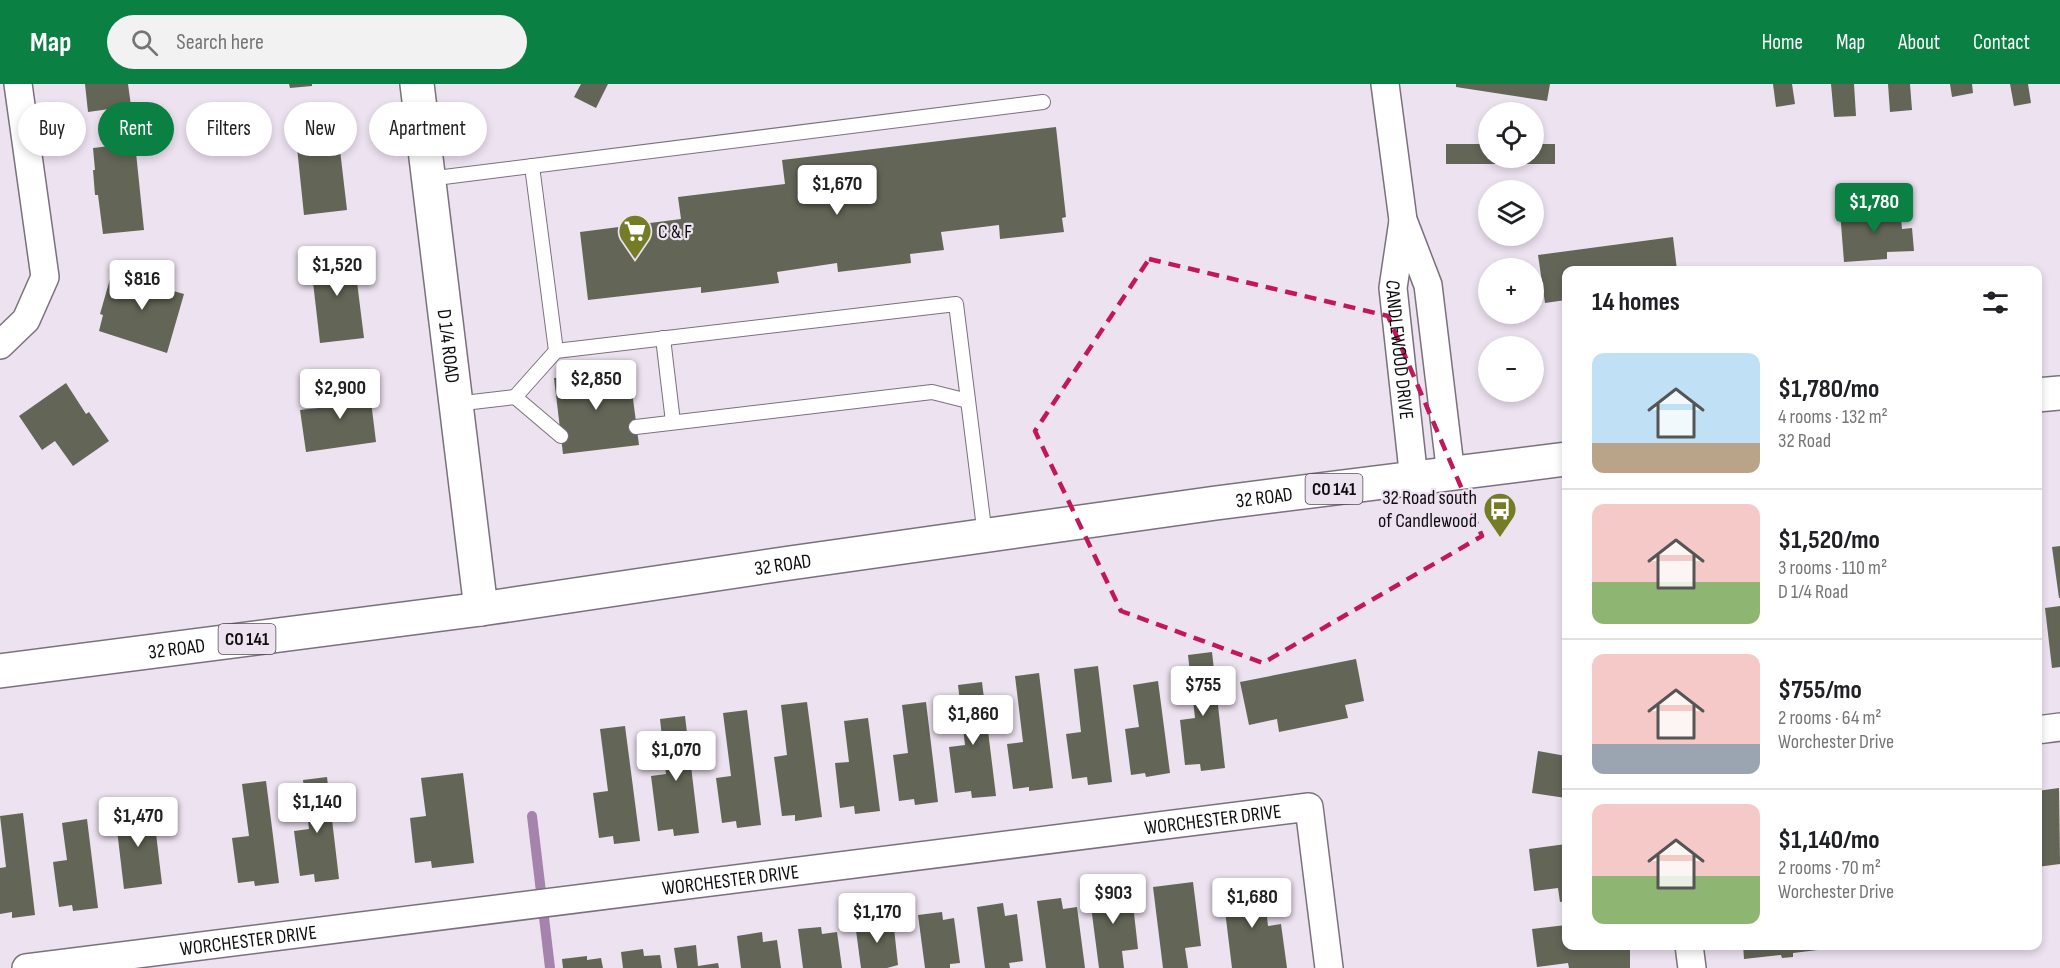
<!DOCTYPE html>
<html lang="en">
<head>
<meta charset="utf-8">
<style>
  body { margin:0; font-family:"Sofia Sans Condensed",sans-serif; background:#f2f2f2; color:#202124; height:100vh; display:flex; flex-direction:column; font-size:22px; white-space:nowrap }
  * { box-sizing:border-box; margin:0 }
  p { font-size:20px; color:#757577 }
  .icon { flex:none; width:33px; height:33px; fill:none; stroke:currentColor; stroke-width:2; stroke-linecap:round; stroke-linejoin:round }
  .map { position:relative; flex:1; overflow:hidden }
  .panel { position:absolute; left:1562px; top:182px; width:480px; height:684px; display:flex; flex-direction:column; background:#fff; border-radius:12px; box-shadow:0 3px 9px #0003 }
  .panel>* { flex:none }
  .top-card { position:absolute; left:18px; top:18px; width:570px; height:54px; display:flex; gap:12px }
  .buttons { position:absolute; left:1478px; top:18px; display:grid; gap:12px }
  .buttons a { display:grid; place-items:center; width:66px; height:66px; border-radius:50%; background:#fff; box-shadow:0 3px 9px #0003; font-size:30px }
  .price { position:absolute; translate:-50% -51px; padding:0 14px; border-radius:6px; background:#fff; color:#222; font-size:20px; line-height:39px; filter:drop-shadow(0 2px 3px #0008) }
  .price::after { content:''; position:absolute; left:50%; top:36px; width:18px; height:14px; margin-left:-9px; background:inherit; clip-path:polygon(0 0,100% 0,50% 100%) }
  .price.selected { background:#0b8043; color:#fff }
  ul { padding:0; list-style:none }
  li { display:flex; align-items:center; gap:18px; height:150px; padding:0 30px }
  li+li { border-top:2px solid #e0e0e0 }
  li span { display:grid; place-items:center; flex:none; width:168px; height:120px; border-radius:12px; color:#555 }
  li>.icon { margin-inline-start:auto }
  span .icon { width:72px; height:72px; fill:#fffc; stroke-width:1 }
  li b { font-size:26px }
  h2 { display:flex; justify-content:space-between; align-items:center; height:72px; padding:0 30px; font-size:26px }
  .chip { padding:0 21px; border-radius:27px; background:#fff; box-shadow:0 3px 9px #0003; font-size:21px; line-height:54px }
  .chip.selected { background:#0b8043; color:#fff }
  header { display:flex; align-items:center; gap:36px; box-sizing:border-box; height:84px; padding:0 30px; background:#0b8043; color:#fff }
  header strong { font-size:28px }
  nav { display:flex; gap:33px; margin-inline-start:auto; font-size:21px }
  .search { width:420px; height:54px; background:#f2f2f2; display:flex; align-items:center; gap:15px; box-sizing:border-box; padding:0 21px; border-radius:33px; color:#757577; font-size:22px }
  .map>svg:first-child { display:block }
</style>
</head>
<body>
<header>
<strong>Map</strong>
<div class="search"><svg class="icon" aria-label="search" viewBox="0 0 24 24"><circle cx="10" cy="10" r="6"/><path d="M15 15l6 6"/></svg>Search here</div>
<nav><a>Home</a><a>Map</a><a>About</a><a>Contact</a></nav>
</header>
<div class="map">
<svg width="2060" height="884" viewBox="0 0 2060 884">
  <rect width="100%" height="100%" fill="#ede2f0"/>
  <g fill="none" stroke-linecap="round" stroke-linejoin="round">
    <polyline stroke="#a683ad" stroke-width="10" points="532,732 550,884"/>
  </g>
  <g fill="#636557">
    <polygon points="85,0 128,0 131,22 88,28"/>
    <polygon points="289,0 312,0 312,2 290,4"/>
    <polygon points="581,0 608,0 596,24 574,13"/>
    <polygon points="1456,0 1550,0 1547,17 1456,3"/>
    <polygon points="1773,0 1792,0 1795,20 1776,23"/>
    <polygon points="1831,0 1854,0 1856,32 1834,33"/>
    <polygon points="1888,0 1910,0 1912,26 1890,28"/>
    <polygon points="1950,0 1972,0 1973,9 1952,13"/>
    <polygon points="2010,0 2028,0 2031,19 2014,22"/>
    <polygon points="337,40 347,126 304,131 295,44"/>
    <polygon points="1056,43 1066,133 1062,134 1064,148 1000,155 999,141 941,148 944,166 910,170 911,179 838,188 837,179 777,188 779,199 701,209 701,203 588,216 580,148 681,135 678,113 785,100 782,76"/>
    <polygon points="135,59 144,146 103,150 98,111 95,111 93,86 95,86 93,64"/>
    <polygon points="1446,60 1488,60 1488,74 1533,74 1533,60 1555,60 1555,80 1446,80"/>
    <polygon points="1900,123 1902,145 1912,144 1914,167 1887,168 1887,175 1844,178 1840,127"/>
    <polygon points="1673,153 1677,186 1566,186 1566,216 1545,219 1538,171"/>
    <polygon points="353,166 364,254 320,259 310,172"/>
    <polygon points="145,186 174,195 170,206 184,210 167,269 99,247 103,231 100,230 110,195 113,195 114,192 141,200"/>
    <polygon points="629,284 639,361 563,370 554,294"/>
    <polygon points="66,299 86,330 89,328 109,357 73,382 55,357 42,366 19,332"/>
    <polygon points="369,301 376,358 306,368 300,326 328,323 326,306"/>
    <polygon points="2060,462 2060,514 2059,514 2052,463"/>
    <polygon points="2060,522 2060,583 2052,584 2045,524"/>
    <polygon points="1212,568 1225,684 1201,687 1200,680 1185,681 1180,636 1195,634 1188,571"/>
    <polygon points="1356,575 1364,617 1345,621 1348,634 1279,648 1277,635 1249,641 1240,598"/>
    <polygon points="1098,582 1112,698 1088,701 1087,693 1072,695 1066,650 1081,648 1074,585"/>
    <polygon points="1039,589 1053,704 1029,707 1029,703 1013,705 1007,660 1023,658 1015,592"/>
    <polygon points="1158,597 1170,689 1146,693 1145,689 1131,691 1125,645 1139,643 1133,601"/>
    <polygon points="982,598 996,712 972,714 971,707 955,709 949,663 965,661 958,601"/>
    <polygon points="807,618 822,733 795,737 795,731 782,732 774,673 787,671 781,621"/>
    <polygon points="926,618 938,718 915,721 914,715 899,717 893,671 908,669 902,621"/>
    <polygon points="747,626 761,741 737,744 736,737 722,739 716,694 731,692 723,629"/>
    <polygon points="685,632 699,749 674,752 673,745 658,747 651,692 666,690 660,635"/>
    <polygon points="868,634 880,727 855,730 854,722 840,724 835,679 849,678 844,637"/>
    <polygon points="625,642 640,757 614,760 613,752 599,754 593,709 608,707 600,645"/>
    <polygon points="1538,667 1566,672 1566,714 1532,709"/>
    <polygon points="463,689 474,779 432,784 431,777 415,779 410,734 426,732 421,694"/>
    <polygon points="327,693 339,795 315,798 314,790 300,792 294,747 309,745 303,696"/>
    <polygon points="266,697 279,799 255,802 254,797 238,799 232,754 249,752 242,700"/>
    <polygon points="2059,704 2060,780 2037,783 2037,707"/>
    <polygon points="153,724 162,800 124,805 115,729"/>
    <polygon points="23,729 35,831 12,834 12,828 0,830 0,784 6,783 0,732"/>
    <polygon points="87,735 98,824 73,827 72,821 59,823 53,778 67,776 62,739"/>
    <polygon points="1566,760 1566,817 1560,818 1558,804 1534,807 1529,765"/>
    <polygon points="1263,797 1268,842 1281,840 1287,884 1232,884 1222,802"/>
    <polygon points="1193,798 1201,862 1185,864 1188,884 1163,884 1153,803"/>
    <polygon points="1131,802 1138,865 1122,867 1124,884 1099,884 1089,807"/>
    <polygon points="1061,814 1063,825 1077,823 1085,884 1046,884 1037,817"/>
    <polygon points="1003,819 1005,832 1017,830 1023,877 1009,879 1010,884 985,884 977,823"/>
    <polygon points="942,828 943,836 954,834 960,879 950,880 950,884 925,884 918,831"/>
    <polygon points="893,835 898,881 887,884 861,884 855,839"/>
    <polygon points="1566,841 1566,861 1630,861 1630,884 1569,884 1568,879 1537,883 1532,845"/>
    <polygon points="821,843 822,850 837,848 842,884 803,884 798,845"/>
    <polygon points="762,848 763,858 777,856 781,884 741,884 737,852"/>
    <polygon points="696,861 698,882 718,879 719,884 677,884 674,864"/>
    <polygon points="1743,861 1818,861 1818,866 1793,869 1793,873 1782,874 1781,871 1744,875"/>
    <polygon points="643,865 644,872 660,871 662,884 623,884 621,868"/>
    <polygon points="587,872 587,876 601,874 603,884 563,884 562,875"/>
  </g>
  <g fill="none" stroke-linecap="round" stroke-linejoin="round">
    <defs>
      <g id="lane">
        <polyline points="532,82 556,267"/>
        <polyline points="428,95 1043,18"/>
        <polyline points="663,254 673,338"/>
        <polyline points="515,313 556,267 956,220 985,452"/>
        <polyline points="455,320 515,313 561,352"/>
        <polyline points="636,343 932,308 968,317"/>
      </g>
      <g id="street">
        <polyline points="1385,0 1403,136 1428,201 1451,391"/>
        <path id="s1" d="M1403,137L1393,204L1414,396"/>
        <polyline points="0,261 26,236 45,193 18,0"/>
        <polyline points="2037,646 2060,643"/>
        <polyline points="1689,861 1692,884"/>
        <path id="s2" d="M26,884L1309,723L1329,884"/>
      </g>
      <g id="secondary">
        <path id="s3" d="M417,0L481,525"/>
      </g>
      <g id="primary">
        <polyline points="2037,311 2060,309"/>
        <path id="s4" d="M0,587L481,525L790,479L1216,419L1566,375"/>
      </g>
    </defs>
    <use href="#lane" stroke="#7a717c" stroke-width="16"/>
    <use href="#street" stroke="#7a717c" stroke-width="30"/>
    <use href="#secondary" stroke="#7a717c" stroke-width="36"/>
    <use href="#primary" stroke="#7a717c" stroke-width="36"/>
    <use href="#lane" stroke="#fff" stroke-width="14"/>
    <use href="#street" stroke="#fff" stroke-width="27"/>
    <use href="#secondary" stroke="#fff" stroke-width="33"/>
    <use href="#primary" stroke="#fff" stroke-width="33"/>
  </g>
  <path fill="none" stroke="#c2185b" stroke-width="4.5" stroke-dasharray="12 8" stroke-linejoin="round" d="M1149,175L1388,232L1482,452L1263,579L1121,527L1035,347Z"/>
  <defs>
    <symbol id="supermarket-pin" viewBox="-11 -11 22 30"><path d="M0 17L-7.5 6A9.5 9.5 0 1 1 7.5 6Z" fill="#747c26" stroke="#ede2f0"/><path d="M-6-5.5h2.5l.6 2H6L4.5 2H-2.5L-4.4-4H-6ZM-1.5 3.2a1.3 1.3 0 1 0 .1 0ZM3 3.2a1.3 1.3 0 1 0 .1 0Z" fill="#fff"/></symbol>
    <symbol id="bus-pin" viewBox="-11 -11 22 30"><path d="M0 17L-7.5 6A9.5 9.5 0 1 1 7.5 6Z" fill="#747c26" stroke="#ede2f0"/><path d="M-5-6H5V4H4V6H2V4H-2V6H-4V4H-5ZM-3.5-4V0h7V-4ZM-3.5 1.2v1.5H-2V1.2ZM2 1.2v1.5H3.5V1.2Z" fill="#fff"/></symbol>
  </defs>
  <g fill-rule="evenodd">
    <use href="#supermarket-pin" x="616" y="128" width="38" height="52"/>
    <use href="#bus-pin" x="1481" y="406" width="38" height="52"/>
  </g>
  <g text-anchor="middle" stroke-width="4.5" stroke-linejoin="round" paint-order="stroke">
    <g fill="#ede2f0" stroke="#524d54" stroke-width="1.5">
      <rect x="1305.5" y="390" width="57" height="30" rx="4.5"/>
      <rect x="218.5" y="540" width="57" height="30" rx="4.5"/>
    </g>
    <g font-size="18" font-weight="bold" fill="#100d11">
      <text x="1334" y="411">CO 141</text>
      <text x="247" y="561">CO 141</text>
    </g>
    <g font-size="20" fill="#100d11" stroke="#ede2f0" text-anchor="start">
      <text x="658" y="154">C &amp; F</text>
      <text x="1477" y="420" text-anchor="end">32 Road south<tspan x="1477" dy="23">of Candlewood</tspan></text>
    </g>
    <g font-size="20" fill="#100d11" stroke="#ede2f0">
      <text dy="7" stroke="none"><textPath href="#s3" startOffset="264">D 1/4 ROAD</textPath></text>
      <text dy="7" stroke="none"><textPath href="#s1" startOffset="130">CANDLEWOOD DRIVE</textPath></text>
      <text dy="7" stroke="none"><textPath href="#s4" startOffset="1276">32 ROAD</textPath></text>
      <text dy="7" stroke="none"><textPath href="#s4" startOffset="790">32 ROAD</textPath></text>
      <text dy="7" stroke="none"><textPath href="#s4" startOffset="178">32 ROAD</textPath></text>
      <text dy="7" stroke="none"><textPath href="#s2" startOffset="1196">WORCHESTER DRIVE</textPath></text>
      <text dy="7" stroke="none"><textPath href="#s2" startOffset="710">WORCHESTER DRIVE</textPath></text>
      <text dy="7" stroke="none"><textPath href="#s2" startOffset="224">WORCHESTER DRIVE</textPath></text>
    </g>
  </g>
</svg>
<div class="buttons">
<a><svg class="icon" aria-label="locate" viewBox="0 0 24 24"><circle cx="12" cy="12" r="6"/><path d="M12 2v4M12 18v4M2 12h4M18 12h4"/></svg></a>
<a><svg class="icon" aria-label="layers" viewBox="0 0 24 24"><path d="M12 4l9 5-9 5-9-5zM3 14l9 5 9-5"/></svg></a>
<a>+</a>
<a>−</a>
</div>
<b class="price" style="left:837px;top:132px">$1,670</b>
<b class="price selected" style="left:1874px;top:150px">$1,780</b>
<b class="price" style="left:337px;top:213px">$1,520</b>
<b class="price" style="left:142px;top:227px">$816</b>
<b class="price" style="left:596px;top:327px">$2,850</b>
<b class="price" style="left:340px;top:336px">$2,900</b>
<b class="price" style="left:1203px;top:633px">$755</b>
<b class="price" style="left:973px;top:662px">$1,860</b>
<b class="price" style="left:676px;top:698px">$1,070</b>
<b class="price" style="left:317px;top:750px">$1,140</b>
<b class="price" style="left:138px;top:764px">$1,470</b>
<b class="price" style="left:1113px;top:841px">$903</b>
<b class="price" style="left:1252px;top:845px">$1,680</b>
<b class="price" style="left:877px;top:860px">$1,170</b>
<div class="top-card">
<a class="chip">Buy</a>
<a class="chip selected">Rent</a>
<a class="chip">Filters</a>
<a class="chip">New</a>
<a class="chip">Apartment</a>
</div>
<section class="panel">
<h2>14 homes<svg class="icon" aria-label="filters" viewBox="0 0 24 24"><path d="M4 7h16M4 17h16"/><circle cx="9" cy="7" r="2"/><circle cx="15" cy="17" r="2"/></svg></h2>
<ul>
<li><span style="background:linear-gradient(#bfe0f5 75%,#b9a48a 0)"><svg class="icon" aria-label="home" viewBox="0 0 24 24"><path d="M3 11l9-7 9 7M6 9v11h12V9"/></svg></span><div><b>$1,780/mo</b><p>4 rooms · 132 m²</p><p>32 Road</p></div></li>
<li><span style="background:linear-gradient(#f6c9c9 65%,#8fb573 0)"><svg class="icon" aria-label="home" viewBox="0 0 24 24"><path d="M3 11l9-7 9 7M6 9v11h12V9"/></svg></span><div><b>$1,520/mo</b><p>3 rooms · 110 m²</p><p>D 1/4 Road</p></div></li>
<li><span style="background:linear-gradient(#f6c9c9 75%,#9aa5b1 0)"><svg class="icon" aria-label="home" viewBox="0 0 24 24"><path d="M3 11l9-7 9 7M6 9v11h12V9"/></svg></span><div><b>$755/mo</b><p>2 rooms · 64 m²</p><p>Worchester Drive</p></div></li>
<li><span style="background:linear-gradient(#f6c9c9 60%,#8fb573 0)"><svg class="icon" aria-label="home" viewBox="0 0 24 24"><path d="M3 11l9-7 9 7M6 9v11h12V9"/></svg></span><div><b>$1,140/mo</b><p>2 rooms · 70 m²</p><p>Worchester Drive</p></div></li>
</ul>
</section>
</div>
</body>
</html>
